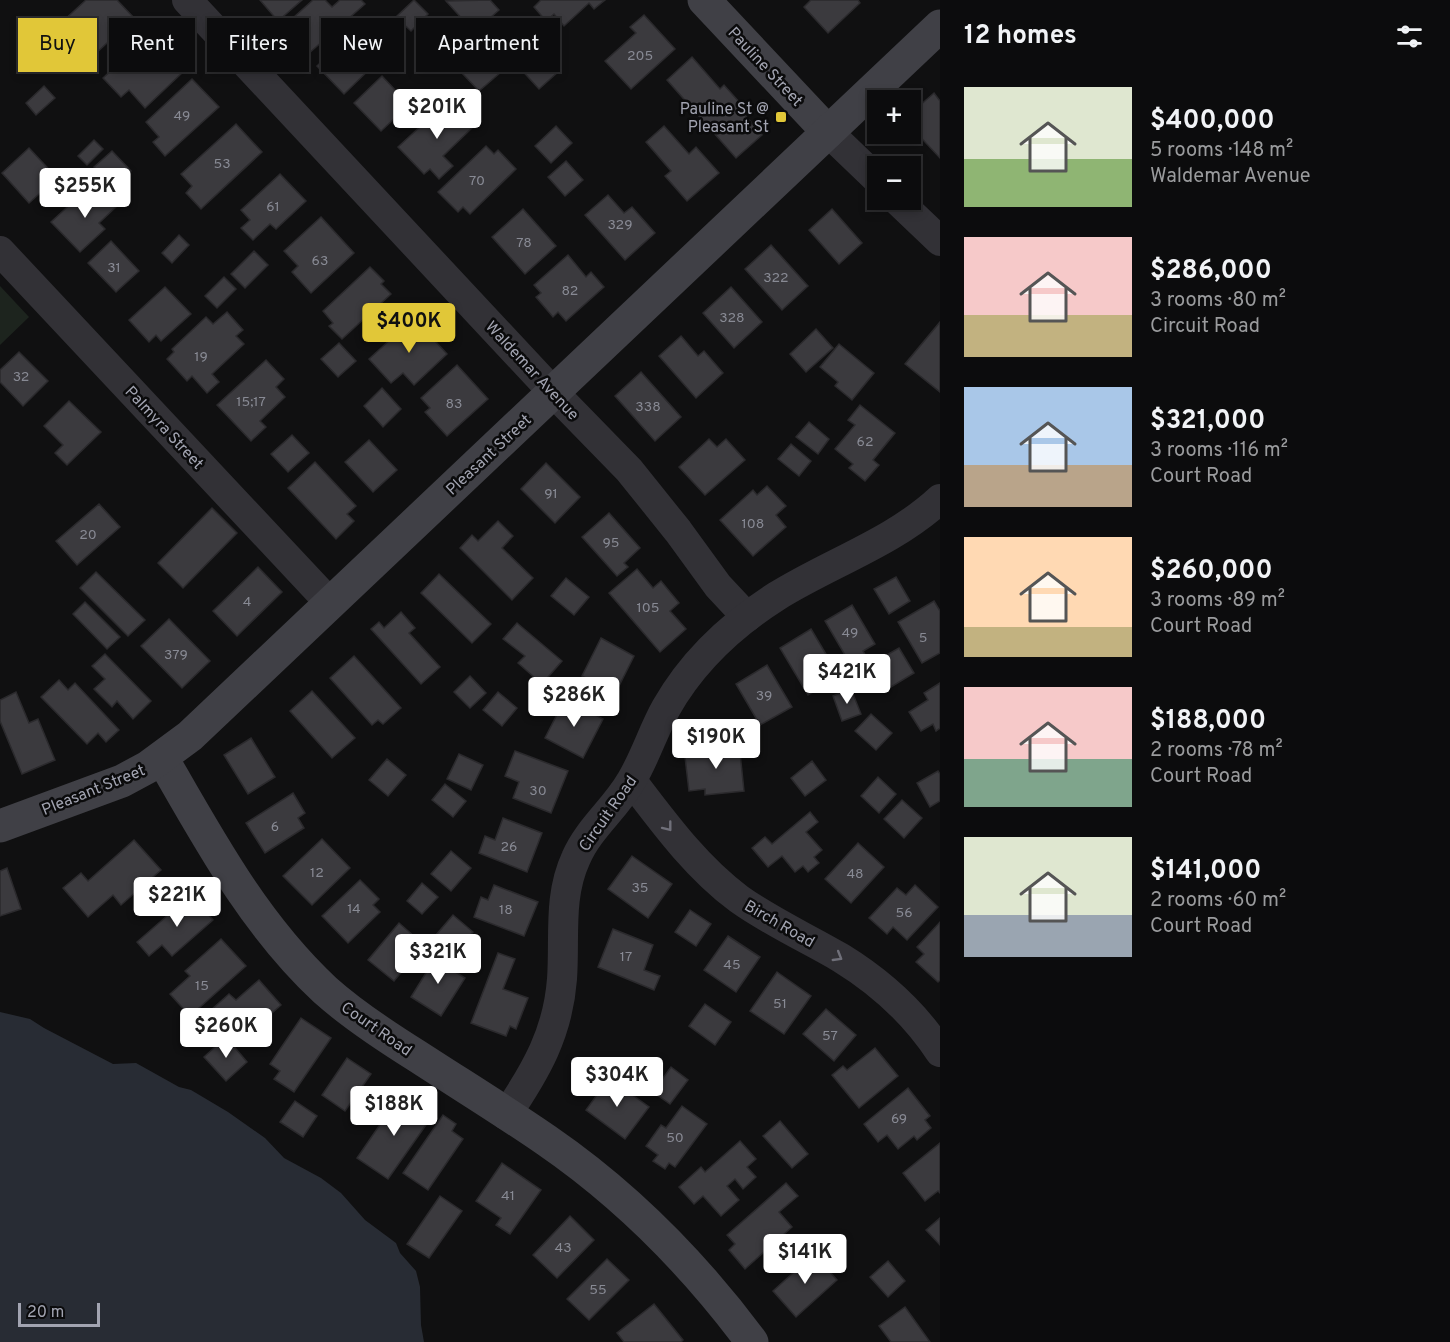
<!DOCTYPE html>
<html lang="en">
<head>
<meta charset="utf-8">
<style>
  body { margin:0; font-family:Overpass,sans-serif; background:#151516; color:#f1f3f6; height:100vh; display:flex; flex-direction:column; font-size:22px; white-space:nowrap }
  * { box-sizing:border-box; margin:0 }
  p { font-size:20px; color:#9a9b9d }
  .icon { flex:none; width:33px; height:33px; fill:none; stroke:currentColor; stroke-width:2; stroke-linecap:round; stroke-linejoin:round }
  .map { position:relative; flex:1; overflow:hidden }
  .details { display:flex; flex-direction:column; background:#0c0c0d; width:510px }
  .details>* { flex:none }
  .banner { position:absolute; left:18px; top:18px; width:570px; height:54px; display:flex; gap:12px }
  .fabs { position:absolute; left:867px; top:90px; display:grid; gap:12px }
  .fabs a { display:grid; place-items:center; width:54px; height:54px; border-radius:0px; background:#0c0c0d; box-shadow:0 3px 9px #0003,0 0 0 2px #2c2c2e; font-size:30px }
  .scale { position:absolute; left:18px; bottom:15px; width:82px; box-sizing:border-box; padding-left:6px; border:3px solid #a2a4b1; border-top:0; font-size:16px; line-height:21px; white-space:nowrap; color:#a2a4b1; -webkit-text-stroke:4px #0b0b0c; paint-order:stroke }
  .price { position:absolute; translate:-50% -51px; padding:0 14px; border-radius:6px; background:#fff; color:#222; font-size:20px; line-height:39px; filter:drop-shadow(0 2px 3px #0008) }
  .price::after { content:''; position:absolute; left:50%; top:36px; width:18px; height:14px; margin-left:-9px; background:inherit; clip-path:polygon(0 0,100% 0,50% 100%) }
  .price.current { background:#e1c738; color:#111 }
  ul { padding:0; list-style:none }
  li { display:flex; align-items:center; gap:18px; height:150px; padding:0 24px }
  li span { display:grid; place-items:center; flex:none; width:168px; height:120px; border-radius:0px; color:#555 }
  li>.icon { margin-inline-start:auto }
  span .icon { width:72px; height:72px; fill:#fffc; stroke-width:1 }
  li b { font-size:26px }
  h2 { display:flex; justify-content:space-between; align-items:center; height:72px; padding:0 24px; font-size:26px }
  .chip { padding:0 21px; border-radius:0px; background:#0c0c0d; box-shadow:0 3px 9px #0003,0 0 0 2px #2c2c2e; font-size:21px; line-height:54px }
  .chip.current { background:#e1c738; color:#111 }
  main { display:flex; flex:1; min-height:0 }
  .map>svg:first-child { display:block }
</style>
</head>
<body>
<main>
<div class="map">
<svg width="940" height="1342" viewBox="0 0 940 1342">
  <rect width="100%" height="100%" fill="#101011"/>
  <polygon fill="#1d241e" points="0,286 29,317 0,345"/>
  <polygon fill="#282c34" points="0,1012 30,1019 44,1028 113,1064 136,1063 179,1087 191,1090 228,1112 265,1138 284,1158 321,1178 341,1193 365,1220 396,1243 400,1253 416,1271 420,1287 421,1325 424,1342 0,1342"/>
  <g fill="#3b3a3e" stroke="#2b2a2d" stroke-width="1.5">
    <polygon points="86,0 117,0 134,18 80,68 49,34"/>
    <polygon points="260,0 302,0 278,21"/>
    <polygon points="313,0 325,0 332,7 340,0 361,0 365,4 308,54 284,26"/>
    <polygon points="414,0 428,14 411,31 396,17"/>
    <polygon points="490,0 499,10 474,32 446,1"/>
    <polygon points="541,0 605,0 594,9 589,3 564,26 554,14 546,21 534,7"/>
    <polygon points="811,0 858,0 860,3 828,33 804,7"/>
    <polygon points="644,15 675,49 631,89 605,61 636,33 630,27"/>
    <polygon points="429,17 441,29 430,41 417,29"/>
    <polygon points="150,35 183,72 145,108 129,90 121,97 103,78"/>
    <polygon points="350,35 376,63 344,94 317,66"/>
    <polygon points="536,49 558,72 539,89 518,66"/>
    <polygon points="484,53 501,72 479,91 462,73"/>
    <polygon points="692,57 720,89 724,85 740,103 737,106 762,135 736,158 667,80"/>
    <polygon points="382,76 409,105 381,131 354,103"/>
    <polygon points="192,79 219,107 165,156 153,142 159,137 146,122"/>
    <polygon points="44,86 55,98 36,115 26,103"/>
    <polygon points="934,93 940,101 940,158 910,126 910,114"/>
    <polygon points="449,100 474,126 443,156 453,166 439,179 430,169 424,174 398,147"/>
    <polygon points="236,124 262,152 201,209 186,193 192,186 181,174"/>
    <polygon points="556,126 572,143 551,163 535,146"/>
    <polygon points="664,126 689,154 696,147 719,173 687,201 665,176 671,171 646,142"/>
    <polygon points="94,140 103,149 87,165 78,156"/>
    <polygon points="486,146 494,154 498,150 516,169 470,214 463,207 458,212 438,192"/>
    <polygon points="29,148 57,178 29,203 2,173"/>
    <polygon points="112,151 131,171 113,188 94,167"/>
    <polygon points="566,161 583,180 565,196 548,177"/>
    <polygon points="280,174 306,201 276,229 270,224 253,240 241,228 250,220 241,210"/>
    <polygon points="102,188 117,206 99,223 105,229 80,252 51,222 77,198 83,205"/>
    <polygon points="608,195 624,213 632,207 655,233 625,260 585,215"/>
    <polygon points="523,209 556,246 525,274 492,237"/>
    <polygon points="832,209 862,243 839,264 809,230"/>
    <polygon points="321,217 354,253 311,293 292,272 298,266 284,251"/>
    <polygon points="179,235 189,245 172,263 162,253"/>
    <polygon points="111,241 139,271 116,292 88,263"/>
    <polygon points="771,245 808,286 782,310 745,269"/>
    <polygon points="254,251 268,265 245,288 231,274"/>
    <polygon points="568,255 586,277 591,272 604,287 566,321 558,312 553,317 536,297 541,293 534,285"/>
    <polygon points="370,267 384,281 381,284 391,294 342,339 329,326 333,323 323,311"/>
    <polygon points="224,277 236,289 217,308 205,296"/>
    <polygon points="165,287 191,314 161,341 156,335 149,342 129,320"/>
    <polygon points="731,287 762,322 734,348 703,313"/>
    <polygon points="227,312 243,330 236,336 244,344 212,374 219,382 207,393 192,376 187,381 167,359 174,352 172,349 206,317 213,324"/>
    <polygon points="414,318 447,354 414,385 403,373 391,383 369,359"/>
    <polygon points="940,322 940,392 905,364"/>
    <polygon points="816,329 833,348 806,372 790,354"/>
    <polygon points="681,336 698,356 704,351 723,373 696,398 659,356"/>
    <polygon points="339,343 356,361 338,377 321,359"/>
    <polygon points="839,344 874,373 852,400 835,386 838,382 820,367"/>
    <polygon points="19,352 48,381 23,406 0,382 0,370"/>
    <polygon points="266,360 284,379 276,387 285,397 260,421 266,427 251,441 217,405"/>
    <polygon points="457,365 488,399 447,436 425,412 430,408 421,398"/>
    <polygon points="641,372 681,417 655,441 615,396"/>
    <polygon points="382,388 401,409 383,427 364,406"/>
    <polygon points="69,401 101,432 67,465 55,453 63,445 44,426"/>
    <polygon points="860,405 895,433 873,460 879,465 865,481 849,468 853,464 835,449 855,425 848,420"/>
    <polygon points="809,422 829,439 818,454 796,437"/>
    <polygon points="292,435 309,453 288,472 271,454"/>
    <polygon points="709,439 717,447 726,439 745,460 705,495 679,467"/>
    <polygon points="369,440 397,470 373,492 345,462"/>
    <polygon points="791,444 811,461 799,476 778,459"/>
    <polygon points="315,462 356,506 347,514 354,521 336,539 288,488"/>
    <polygon points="546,463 580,497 555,523 521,489"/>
    <polygon points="767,486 786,506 776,515 786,527 753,556 720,520 753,490 757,495"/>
    <polygon points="99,504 120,527 77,565 56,541"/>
    <polygon points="212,508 237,533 183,588 158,563"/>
    <polygon points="609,513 640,548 624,563 628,567 617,576 582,537"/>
    <polygon points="498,521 513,536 502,548 533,578 512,600 460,548 472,535 478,541"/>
    <polygon points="258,567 282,592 237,636 213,611"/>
    <polygon points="637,569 653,588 661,581 679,603 670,611 686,629 660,652 609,593"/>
    <polygon points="96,572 145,620 128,636 80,588"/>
    <polygon points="439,574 491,624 472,643 421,593"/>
    <polygon points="896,577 910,601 889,614 874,589"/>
    <polygon points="566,578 589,597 574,615 551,596"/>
    <polygon points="934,601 940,611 940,653 922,663 898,622"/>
    <polygon points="85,602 120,637 107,649 73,614"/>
    <polygon points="852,605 875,644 863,651 867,658 852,667 825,621"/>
    <polygon points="401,612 415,628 409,633 440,667 421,684 371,629 379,622 384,628"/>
    <polygon points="169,619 210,661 182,688 141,646"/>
    <polygon points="517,623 562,661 542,684 518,663 525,656 503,639"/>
    <polygon points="811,629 839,676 808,695 780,648"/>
    <polygon points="601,638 634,656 615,694 582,676"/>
    <polygon points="899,648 914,673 891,687 876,661"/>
    <polygon points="105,654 151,701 133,719 117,701 112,707 94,689 105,679 92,666"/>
    <polygon points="354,656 401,708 383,724 378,720 372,725 330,678"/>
    <polygon points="767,665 792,707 760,725 736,684"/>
    <polygon points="470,676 486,693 470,708 454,692"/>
    <polygon points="59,680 68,690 75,683 119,730 106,742 98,733 87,744 41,697"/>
    <polygon points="940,683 940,728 936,731 933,724 921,731 909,712 928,700 924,693"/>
    <polygon points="851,689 861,714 842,721 833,696"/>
    <polygon points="312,691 355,738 332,758 290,711"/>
    <polygon points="16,692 29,723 38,719 55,760 22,774 0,721 0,700"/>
    <polygon points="498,692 517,708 502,726 483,710"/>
    <polygon points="565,699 603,719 583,758 545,738"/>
    <polygon points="871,714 892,733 876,750 855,731"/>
    <polygon points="251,738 275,777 248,794 224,755"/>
    <polygon points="739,743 744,791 705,795 705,789 689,791 685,757 699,756 699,747"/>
    <polygon points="515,751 568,771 551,813 513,798 519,782 505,776"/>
    <polygon points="459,754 483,765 471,790 447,779"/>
    <polygon points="387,759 406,775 388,796 369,780"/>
    <polygon points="812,761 826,780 805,796 791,778"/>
    <polygon points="938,771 940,774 940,801 930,807 917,783"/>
    <polygon points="878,777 896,794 879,813 861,796"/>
    <polygon points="445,784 466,801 453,817 432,800"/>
    <polygon points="293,793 305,813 298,818 304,828 265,853 246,823"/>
    <polygon points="902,800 922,818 904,838 884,819"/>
    <polygon points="810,812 818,822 806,832 822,850 814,857 819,863 808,872 803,866 795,872 782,856 768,867 752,848 765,837 772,844"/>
    <polygon points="503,818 542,833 527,872 479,853 485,836 495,840"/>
    <polygon points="322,839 350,868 312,905 283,876"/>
    <polygon points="134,840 161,870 121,905 113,895 88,917 63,888 81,873 88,881"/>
    <polygon points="858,843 884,867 851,903 825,879"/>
    <polygon points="451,851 471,868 451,891 431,874"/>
    <polygon points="632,856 672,884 648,918 608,889"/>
    <polygon points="7,868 21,909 0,916 0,871"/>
    <polygon points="360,880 379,899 373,905 380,912 348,943 322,916"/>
    <polygon points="422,883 438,897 422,914 407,901"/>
    <polygon points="494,885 538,902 524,936 474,917 481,897 488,900"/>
    <polygon points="915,885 938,907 907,940 893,927 887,934 869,918 897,888 906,895"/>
    <polygon points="191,895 213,920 172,956 162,945 149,956 137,942"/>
    <polygon points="690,910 711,924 696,946 675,932"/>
    <polygon points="453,915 473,932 456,952 436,935"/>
    <polygon points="940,922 940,980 938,982 916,962 924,954 917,947"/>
    <polygon points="399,923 424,945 394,981 368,960"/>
    <polygon points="613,929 653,945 644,970 660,976 654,990 598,967"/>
    <polygon points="728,936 760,957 736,992 704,970"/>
    <polygon points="221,939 246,966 190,1016 170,994 190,976 185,971"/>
    <polygon points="439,952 453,961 449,968 465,978 441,1016 411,997"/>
    <polygon points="498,953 515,959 503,989 528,998 516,1029 510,1026 506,1036 471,1023"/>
    <polygon points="777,972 811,996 784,1034 750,1011"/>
    <polygon points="259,980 281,1005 247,1035 228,1014 220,1021 211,1010 229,994 236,1000"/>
    <polygon points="705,1004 731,1022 715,1045 689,1026"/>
    <polygon points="826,1009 856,1035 834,1061 803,1034"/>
    <polygon points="301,1018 331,1038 294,1092 274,1079 280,1071 270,1064"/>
    <polygon points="226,1037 247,1062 226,1081 204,1057"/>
    <polygon points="875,1048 898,1076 859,1108 832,1075 843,1066 847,1070"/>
    <polygon points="347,1058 371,1074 345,1111 322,1095"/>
    <polygon points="671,1067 688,1080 670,1104 653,1092"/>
    <polygon points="609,1078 649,1107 625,1139 586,1110"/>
    <polygon points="908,1088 930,1116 925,1120 931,1128 917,1140 914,1136 898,1149 887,1135 878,1142 864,1124"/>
    <polygon points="401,1094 425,1110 418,1119 426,1125 388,1179 357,1158"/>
    <polygon points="295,1101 317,1116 303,1137 280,1122"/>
    <polygon points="682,1106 707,1124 675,1167 669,1163 665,1169 653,1161 658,1155 646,1146 661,1125 666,1128"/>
    <polygon points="443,1115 456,1124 452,1131 463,1139 428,1190 403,1173"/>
    <polygon points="780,1121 808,1154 792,1168 763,1136"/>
    <polygon points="740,1141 756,1159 747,1167 756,1177 743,1189 735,1179 727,1186 739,1200 721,1216 703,1196 694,1204 679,1187 701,1167 705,1172"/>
    <polygon points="940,1143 940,1193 938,1191 925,1201 903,1173"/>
    <polygon points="502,1163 541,1190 510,1234 496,1225 501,1218 476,1201"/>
    <polygon points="786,1183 798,1196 779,1212 792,1227 745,1269 729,1250 735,1244 727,1235"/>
    <polygon points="440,1196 462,1211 429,1258 407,1244"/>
    <polygon points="570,1216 594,1240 557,1278 533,1255"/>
    <polygon points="940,1218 940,1245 926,1230"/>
    <polygon points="814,1254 837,1280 796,1317 773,1291"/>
    <polygon points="607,1259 629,1280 589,1320 567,1299"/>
    <polygon points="888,1261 905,1281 888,1297 870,1277"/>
    <polygon points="654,1304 683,1340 681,1342 624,1342 617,1333"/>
    <polygon points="905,1307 930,1342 891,1342 879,1326"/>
  </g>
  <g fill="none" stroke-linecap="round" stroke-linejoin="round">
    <g stroke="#323136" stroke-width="30">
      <polyline points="187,0 553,392 629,470 678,531 718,586 747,617"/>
      <polyline points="828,132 878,180"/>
      <polyline points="897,200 940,241"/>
      <polyline points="0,251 330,603"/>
      <path d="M632,781C664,823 696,867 739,899C771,922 807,938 841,958C880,982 915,1014 940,1052"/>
      <path d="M506,1115C536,1071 558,1033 562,979C565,937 558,897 576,858C589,828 615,809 631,781C645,758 653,731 666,708C692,662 733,624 777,596C830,563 894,542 940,499"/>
    </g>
    <g stroke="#404046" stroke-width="33">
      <polyline points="704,0 828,132"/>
      <path d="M162,758C209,840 255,925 325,990C353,1015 385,1036 417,1056C460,1084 504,1111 546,1140C626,1195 694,1264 752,1342"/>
      <polyline points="0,826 122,781 148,767 190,736 940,26"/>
    </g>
  </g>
  <defs><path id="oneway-chevron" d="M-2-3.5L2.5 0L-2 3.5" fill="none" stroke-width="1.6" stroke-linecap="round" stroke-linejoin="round" transform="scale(1.5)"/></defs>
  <g stroke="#70707a">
    <use href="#oneway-chevron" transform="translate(668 827) rotate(52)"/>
    <use href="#oneway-chevron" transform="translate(838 957) rotate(31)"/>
  </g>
  <rect fill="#e1c738" stroke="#0b0b0c" stroke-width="2" x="775" y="111" width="12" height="12" rx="3"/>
  <g text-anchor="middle" stroke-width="5" stroke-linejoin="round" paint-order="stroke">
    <g font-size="14" fill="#888a94">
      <text x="640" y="60">205</text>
      <text x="182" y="120">49</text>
      <text x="222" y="168">53</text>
      <text x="477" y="185">70</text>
      <text x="273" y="211">61</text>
      <text x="620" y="229">329</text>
      <text x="524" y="247">78</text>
      <text x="320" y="265">63</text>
      <text x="114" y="272">31</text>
      <text x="776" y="282">322</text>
      <text x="570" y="295">82</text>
      <text x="732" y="322">328</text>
      <text x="201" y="361">19</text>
      <text x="21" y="381">32</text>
      <text x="251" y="406">15;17</text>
      <text x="454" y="408">83</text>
      <text x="648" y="411">338</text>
      <text x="865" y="446">62</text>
      <text x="551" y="498">91</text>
      <text x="753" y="528">108</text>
      <text x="88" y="539">20</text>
      <text x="611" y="547">95</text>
      <text x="247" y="606">4</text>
      <text x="648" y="612">105</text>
      <text x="850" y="637">49</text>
      <text x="923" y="642">5</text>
      <text x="176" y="659">379</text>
      <text x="764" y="700">39</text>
      <text x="538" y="795">30</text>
      <text x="275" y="831">6</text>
      <text x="509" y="851">26</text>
      <text x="317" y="877">12</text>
      <text x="855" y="878">48</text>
      <text x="640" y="892">35</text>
      <text x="354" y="913">14</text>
      <text x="506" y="914">18</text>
      <text x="904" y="917">56</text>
      <text x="626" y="961">17</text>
      <text x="732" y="969">45</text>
      <text x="202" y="990">15</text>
      <text x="780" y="1008">51</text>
      <text x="830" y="1040">57</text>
      <text x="899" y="1123">69</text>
      <text x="675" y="1142">50</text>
      <text x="508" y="1200">41</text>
      <text x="563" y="1252">43</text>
      <text x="598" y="1294">55</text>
    </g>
    <g font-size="16" fill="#a2a4b1" stroke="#0b0b0c">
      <text transform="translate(766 66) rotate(47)" y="6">Pauline Street</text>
      <text transform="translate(533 370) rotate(47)" y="6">Waldemar Avenue</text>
      <text transform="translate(165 427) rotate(47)" y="6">Palmyra Street</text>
      <text transform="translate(488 454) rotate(-43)" y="6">Pleasant Street</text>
      <text transform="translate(93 789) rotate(-22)" y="6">Pleasant Street</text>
      <text transform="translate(607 813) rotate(-55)" y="6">Circuit Road</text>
      <text transform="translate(780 923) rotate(30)" y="6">Birch Road</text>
      <text transform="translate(377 1028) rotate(35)" y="6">Court Road</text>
    </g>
    <g font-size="16" fill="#a2a4b1" stroke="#0b0b0c" text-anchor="end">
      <text x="769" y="114">Pauline St @<tspan x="769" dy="18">Pleasant St</tspan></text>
    </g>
  </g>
</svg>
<div class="fabs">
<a>+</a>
<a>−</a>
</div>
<div class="scale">20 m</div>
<b class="price" style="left:437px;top:140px">$201K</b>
<b class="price" style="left:85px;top:219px">$255K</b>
<b class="price current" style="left:409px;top:354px">$400K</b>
<b class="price" style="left:847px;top:705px">$421K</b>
<b class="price" style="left:574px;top:728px">$286K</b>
<b class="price" style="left:716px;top:770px">$190K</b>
<b class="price" style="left:177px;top:928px">$221K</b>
<b class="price" style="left:438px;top:985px">$321K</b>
<b class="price" style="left:226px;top:1059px">$260K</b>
<b class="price" style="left:617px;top:1108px">$304K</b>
<b class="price" style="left:394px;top:1137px">$188K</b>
<b class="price" style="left:805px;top:1285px">$141K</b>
<div class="banner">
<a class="chip current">Buy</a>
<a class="chip">Rent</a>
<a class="chip">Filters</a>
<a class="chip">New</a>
<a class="chip">Apartment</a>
</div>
</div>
<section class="details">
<h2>12 homes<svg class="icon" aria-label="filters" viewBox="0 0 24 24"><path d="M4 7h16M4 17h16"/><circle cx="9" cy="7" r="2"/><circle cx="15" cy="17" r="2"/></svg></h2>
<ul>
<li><span style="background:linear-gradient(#dfe7d0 60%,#8fb573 0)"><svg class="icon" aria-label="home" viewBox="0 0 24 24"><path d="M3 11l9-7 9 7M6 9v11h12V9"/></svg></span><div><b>$400,000</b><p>5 rooms · 148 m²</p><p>Waldemar Avenue</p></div></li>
<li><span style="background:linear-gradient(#f6c9c9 65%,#c2b280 0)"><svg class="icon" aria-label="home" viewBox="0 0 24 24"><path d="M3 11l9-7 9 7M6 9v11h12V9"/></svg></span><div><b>$286,000</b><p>3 rooms · 80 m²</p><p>Circuit Road</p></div></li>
<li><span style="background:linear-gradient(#a9c7e8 65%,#b9a48a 0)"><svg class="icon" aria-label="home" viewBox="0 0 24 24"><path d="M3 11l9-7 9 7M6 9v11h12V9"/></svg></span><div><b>$321,000</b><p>3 rooms · 116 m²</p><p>Court Road</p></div></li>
<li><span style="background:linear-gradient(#ffd9b3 75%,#c2b280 0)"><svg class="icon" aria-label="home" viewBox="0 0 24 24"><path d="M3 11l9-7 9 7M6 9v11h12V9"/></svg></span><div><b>$260,000</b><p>3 rooms · 89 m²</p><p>Court Road</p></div></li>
<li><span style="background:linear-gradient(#f6c9c9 60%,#7fa58c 0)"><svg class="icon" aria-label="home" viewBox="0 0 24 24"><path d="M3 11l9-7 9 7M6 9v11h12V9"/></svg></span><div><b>$188,000</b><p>2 rooms · 78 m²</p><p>Court Road</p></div></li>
<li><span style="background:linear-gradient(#dfe7d0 65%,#9aa5b1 0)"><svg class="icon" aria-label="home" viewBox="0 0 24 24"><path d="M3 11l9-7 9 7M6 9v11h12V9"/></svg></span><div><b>$141,000</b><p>2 rooms · 60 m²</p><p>Court Road</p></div></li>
</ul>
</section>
</main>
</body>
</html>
